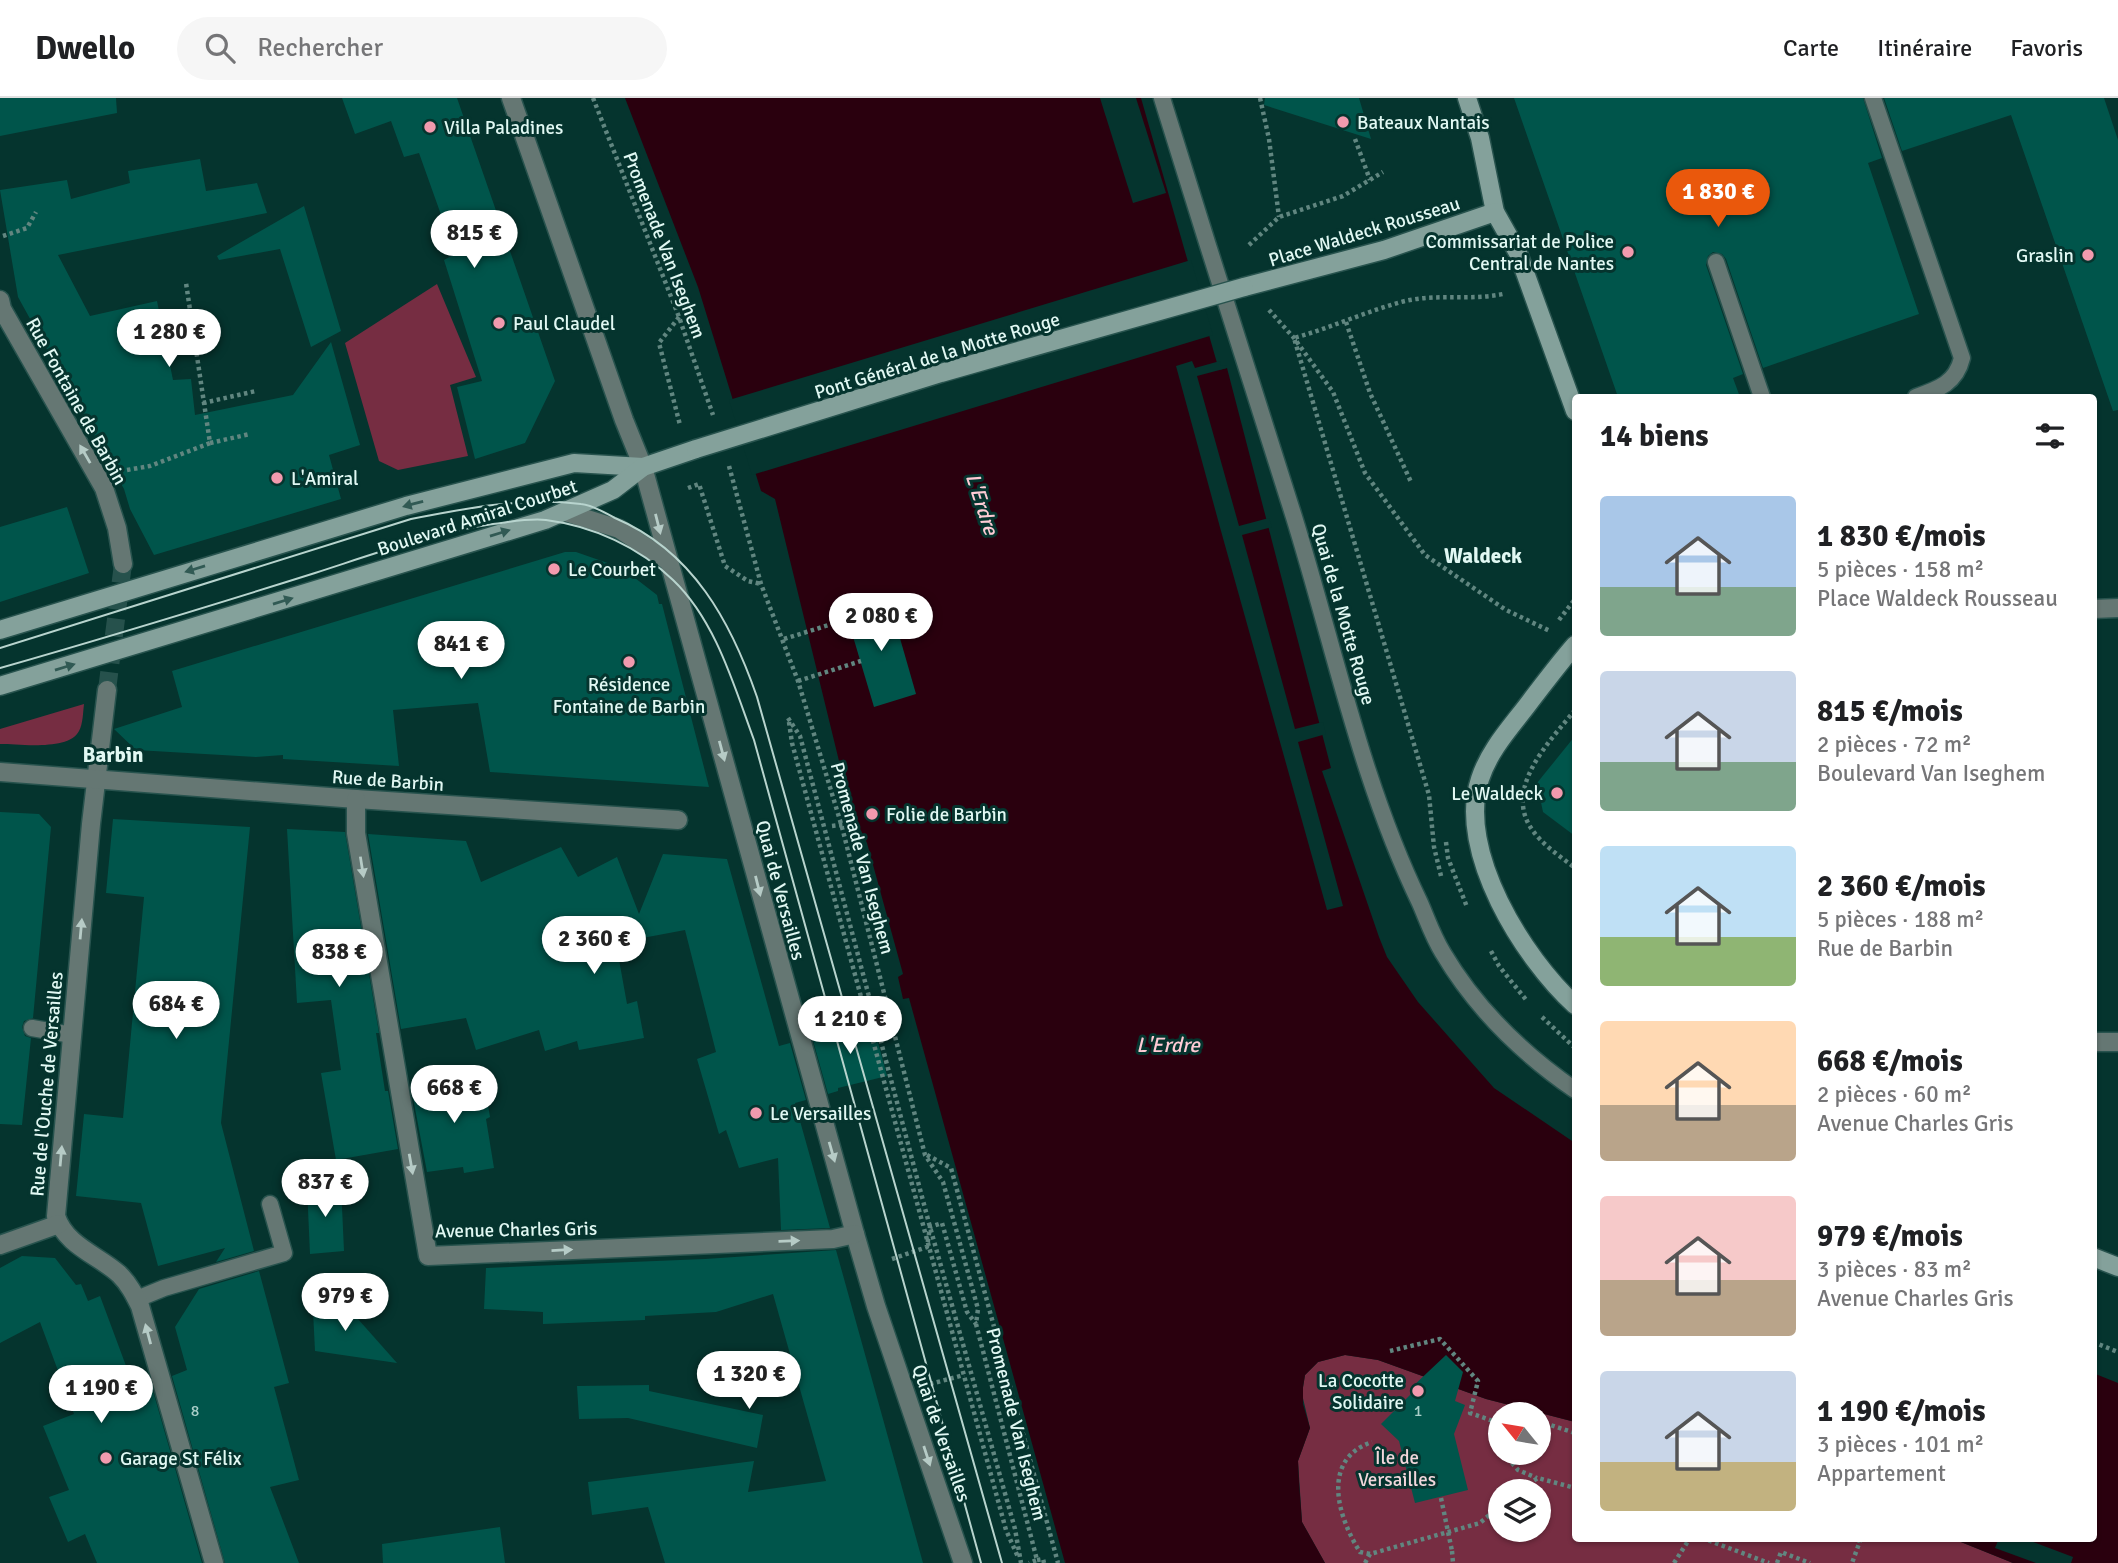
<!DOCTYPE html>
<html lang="fr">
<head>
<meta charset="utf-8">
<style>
  body { margin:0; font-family:Signika,sans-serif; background:#f6f6f6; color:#202124; height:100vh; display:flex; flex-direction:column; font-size:26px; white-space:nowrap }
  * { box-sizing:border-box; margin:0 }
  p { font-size:23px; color:#757577 }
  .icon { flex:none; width:38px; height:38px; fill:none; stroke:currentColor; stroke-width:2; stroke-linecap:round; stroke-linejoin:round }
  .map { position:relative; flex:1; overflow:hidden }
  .drawer { position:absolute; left:1572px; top:296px; width:525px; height:1148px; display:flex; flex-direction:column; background:#fff; border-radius:7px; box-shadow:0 2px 5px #0004 }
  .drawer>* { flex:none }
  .needle { width:46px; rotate:300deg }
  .buttons { position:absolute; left:1488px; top:1304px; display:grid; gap:14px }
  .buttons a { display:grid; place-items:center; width:63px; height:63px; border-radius:50%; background:#fff; box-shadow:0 2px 5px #0004; font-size:35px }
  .price { position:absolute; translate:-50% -60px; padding:0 16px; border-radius:24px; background:#fff; color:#222; font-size:23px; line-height:46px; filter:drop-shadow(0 2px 4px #0008) }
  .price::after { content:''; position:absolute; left:50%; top:42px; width:21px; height:16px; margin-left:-10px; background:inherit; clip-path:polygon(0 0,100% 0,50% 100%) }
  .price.active { background:#ea580c; color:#fff }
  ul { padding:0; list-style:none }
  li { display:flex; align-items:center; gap:21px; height:175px; padding:0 28px }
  li span { display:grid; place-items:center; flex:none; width:196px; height:140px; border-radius:7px; color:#555 }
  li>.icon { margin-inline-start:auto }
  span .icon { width:84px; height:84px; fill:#fffc; stroke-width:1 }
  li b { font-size:30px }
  h2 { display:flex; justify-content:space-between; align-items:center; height:84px; padding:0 28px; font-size:30px }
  header { display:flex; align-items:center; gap:42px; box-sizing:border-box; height:98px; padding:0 35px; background:#fff; border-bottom:2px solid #e0e0e0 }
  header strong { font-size:33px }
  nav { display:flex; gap:38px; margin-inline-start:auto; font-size:24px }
  .search { width:490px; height:63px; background:#f6f6f6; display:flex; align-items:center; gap:18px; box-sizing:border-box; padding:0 24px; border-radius:38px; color:#757577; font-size:26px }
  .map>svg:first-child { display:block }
</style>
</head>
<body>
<header>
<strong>Dwello</strong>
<div class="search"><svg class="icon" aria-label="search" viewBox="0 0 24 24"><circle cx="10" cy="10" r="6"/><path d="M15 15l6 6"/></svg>Rechercher</div>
<nav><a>Carte</a><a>Itinéraire</a><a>Favoris</a></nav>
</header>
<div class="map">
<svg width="2118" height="1465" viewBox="0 0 2118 1465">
  <rect width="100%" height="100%" fill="#05342e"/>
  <g fill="#762d42" fill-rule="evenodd">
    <polygon points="437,186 476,279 450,287 468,358 398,372 379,363 345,245"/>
    <path d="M84,606C83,614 83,626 79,633C69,653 20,646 0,646V631Z"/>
    <path d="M1345,1257L1378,1262L1486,1301L1575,1324V1440H1951L2013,1465H1325L1302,1424L1298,1363L1310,1330L1302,1296L1305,1277L1318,1264ZM1500,1316H1538V1354H1500ZM1500,1393H1538V1432H1500Z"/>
  </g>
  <g fill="#2a000e">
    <polygon points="625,0 1141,0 1219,272 1227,270 1331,670 1322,673 1379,839 1387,859 1418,904 1494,990 1575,1045 1575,1324 1486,1301 1378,1262 1345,1257 1318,1264 1305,1277 1303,1289 1303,1306 1310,1330 1298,1363 1299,1384 1302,1424 1325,1465 1065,1465 909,900 903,901 898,879 903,876 867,745 851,712 775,401 761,393 698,189"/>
    <polygon points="2093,1275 2118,1285 2118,1465 2013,1465 1951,1440 2093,1440"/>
  </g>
  <g fill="#05342e">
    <polygon points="1100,0 1136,0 1166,95 1133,105"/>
    <polygon points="1191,162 1213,237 752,377 729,302"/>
    <polygon points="1192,263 1195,270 1220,263 1221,268 1226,267 1227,270 1197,278 1239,428 1269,420 1272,429 1242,437 1295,631 1323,624 1326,636 1298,644 1343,808 1327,812 1221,433 1176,268"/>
    <polygon points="1999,1440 2023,1440 2073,1459 2071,1465 2036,1465 1995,1450"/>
  </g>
  <g fill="#00554b">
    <polygon points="0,0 116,0 117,15 0,38"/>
    <polygon points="342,0 457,0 555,283 525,345 475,361 457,289 482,283 444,162 455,156 419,55 404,59 391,23 355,36"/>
    <polygon points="1265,0 1359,0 1371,41 1264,7"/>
    <polygon points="1514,0 1863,0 1882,60 1868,65 1919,216 1763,270 1726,161 1722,156 1713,154 1708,158 1706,167 1743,276 1733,280 1740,299 1618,299"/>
    <polygon points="1884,0 2104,0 2118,42 2118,312 2113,313 2011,17 1902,53"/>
    <polygon points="200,61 206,93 257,85 267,115 58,157 90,218 157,203 173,282 191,281 195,317 293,297 331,244 360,347 329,357 341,401 154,457 130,411 124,391 18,199 0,92 67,82 71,101 130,85 128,73"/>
    <polygon points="304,108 341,233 311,249 280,151 219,162 217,158"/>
    <polygon points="67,409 89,475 0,504 0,429"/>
    <polygon points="565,454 576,454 622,470 657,497 659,506 662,506 709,689 490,674 478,605 393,612 399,668 283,661 283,657 256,659 136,652 114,631 182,609 172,573"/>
    <polygon points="889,502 916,596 874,609 846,515"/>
    <polygon points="1575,638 1575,738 1543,714 1537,685"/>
    <polygon points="0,714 39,716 51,729 33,920 24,923 22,929 25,938 31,940 22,1027 0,1026"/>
    <polygon points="113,721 250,729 221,1025 254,1153 216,1164 225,1150 158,1168 141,1105 76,1098 84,1016 123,1020 144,799 106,795"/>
    <polygon points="287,731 345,734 379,935 376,935 385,993 388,993 398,1051 336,1062 321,975 341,972 331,902 297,905"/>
    <polygon points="368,736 466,743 481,784 561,749 578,779 617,759 639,816 663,756 727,761 779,948 790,945 806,1002 795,1005 830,1130 781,1132 778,1060 739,1070 726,1032 719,1036 697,961 716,954 685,832 616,845 627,906 637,903 644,940 579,952 577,943 545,953 539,932 476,952 466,920 401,931"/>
    <polygon points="872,922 887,978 838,990 838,993 828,996 812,939"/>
    <polygon points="483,978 490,1019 486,1021 494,1070 464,1075 463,1069 427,1074 411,989"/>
    <polygon points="341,1087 344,1153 310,1156 307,1089"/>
    <polygon points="836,1152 923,1465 665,1465 648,1409 592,1417 588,1384 754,1363 748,1394 826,1383 773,1196 716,1214 645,1218 645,1222 543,1226 543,1214 484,1211 486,1170 705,1161"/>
    <polygon points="22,1158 55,1160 76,1187 81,1186 88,1203 100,1198 135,1292 151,1286 202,1465 97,1465 85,1436 68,1444 49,1399 69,1392 43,1328 74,1316 40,1224 0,1245 0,1170"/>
    <polygon points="259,1173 289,1285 274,1289 299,1382 270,1389 299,1465 225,1465 172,1278 187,1272 175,1229 199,1191"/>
    <polygon points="334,1194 397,1265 315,1253 313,1213"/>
    <polygon points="1446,1257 1463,1274 1455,1303 1465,1307 1454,1336 1468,1392 1415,1405 1399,1343 1381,1326 1413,1294 1411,1290"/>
    <polygon points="649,1287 649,1293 763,1317 757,1350 628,1320 579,1321 577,1288"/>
    <polygon points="500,1429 505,1465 383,1465 382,1446"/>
  </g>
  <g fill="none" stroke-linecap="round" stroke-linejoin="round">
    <polyline stroke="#26514c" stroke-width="18" stroke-dasharray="18 9" stroke-linecap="butt" points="107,592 123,466"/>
    <defs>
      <g id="lane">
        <path d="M1162,0C1205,140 1250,279 1294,419C1334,548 1361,683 1420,805C1427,821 1433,839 1443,855C1475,909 1523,956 1575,992"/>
        <path d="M1873,0L1962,260C1956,285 1939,291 1916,299"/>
        <polyline points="1716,164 1762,299"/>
        <polyline points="32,930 72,937"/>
        <polyline points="137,1201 164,1190 284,1155 270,1106"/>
      </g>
      <g id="street">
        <polyline points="511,0 624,322 643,369 855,1136 876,1208 963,1465"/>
        <polyline points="0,202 2,211 104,390 117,430 123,466"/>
        <polyline points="565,414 619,431 668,463"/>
        <polyline points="2093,511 2118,510"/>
        <path d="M107,592L91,726L56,1118C66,1148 98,1157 119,1176C129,1186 134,1196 140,1208L214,1465"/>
        <polyline points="0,674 356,701 678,722"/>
        <polyline points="356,701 356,735 428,1158 833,1141 855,1136"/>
        <polyline points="2093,944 2118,944"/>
        <polyline points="0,1147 59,1126"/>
      </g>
      <g id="secondary">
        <polyline points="1467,0 1480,40 1495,114 1518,155 1575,313"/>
        <polyline points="1244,189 1384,152 1495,114"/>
        <polyline points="0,532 406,408 574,365 643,369"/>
        <path d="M1575,547C1560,564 1546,583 1532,601C1513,627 1490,650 1480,681C1456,753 1524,861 1575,907"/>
        <polyline points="0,588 545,422 613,392 643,369 696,351"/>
        <polyline points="2093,1159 2118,1169"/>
      </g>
    </defs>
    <use href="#lane" stroke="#28534e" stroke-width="19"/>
    <use href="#street" stroke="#28534e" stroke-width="21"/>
    <use href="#secondary" stroke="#28534e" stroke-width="21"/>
    <g stroke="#618680" stroke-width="4.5" stroke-dasharray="3.5 3.5" stroke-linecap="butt">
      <polyline points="593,0 679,219 713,317"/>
      <polyline points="1260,0 1269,41 1279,119"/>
      <polyline points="1355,41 1370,82"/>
      <polyline points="3,138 27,130 36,114"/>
      <polyline points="1249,147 1279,119 1343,98 1383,74"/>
      <polyline points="1269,212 1294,240 1333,294 1365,375 1425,457 1506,512 1550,533"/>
      <polyline points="679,219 659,245 680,327"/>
      <polyline points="1346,224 1370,295 1411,384"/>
      <polyline points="203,305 256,293"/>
      <polyline points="210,345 250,336"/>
      <polyline points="729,368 761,486 798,583 842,729 925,1057 943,1084 978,1211 976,1226 1037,1462 1029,1465"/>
      <polyline points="127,372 150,368 210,345 186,185"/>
      <polyline points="688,390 699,386 725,468 748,483 761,486"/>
      <polyline points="1559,522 1575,501"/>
      <polyline points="784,541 848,521"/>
      <polyline points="798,583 861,563"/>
      <path d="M1575,612C1550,643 1504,689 1531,730C1541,746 1560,758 1575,770"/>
      <polyline points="788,620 800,638 930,1129 1015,1431 1021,1465"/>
      <polyline points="789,624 792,645 1006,1432 1018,1459"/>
      <polyline points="832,728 858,725"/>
      <polyline points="1446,744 1448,760 1467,809"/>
      <path d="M1441,778L1434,749L1429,697L1294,240C1330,230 1365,214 1401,204C1435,195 1469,203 1503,196"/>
      <polyline points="1491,853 1499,868 1527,903"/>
      <polyline points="1542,919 1575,950"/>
      <polyline points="927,1057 951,1070 1058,1465"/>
      <polyline points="892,1161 927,1149 930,1129 942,1125 967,1214 976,1226"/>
      <polyline points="2093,1244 2118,1254"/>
      <polyline points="1390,1253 1440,1241 1478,1283 1470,1315 1499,1325"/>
      <polyline points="930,1286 964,1277"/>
      <polyline points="1503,1316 1504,1313"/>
      <polyline points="1538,1323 1575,1335"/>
      <polyline points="1499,1324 1497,1335 1500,1349"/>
      <polyline points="1503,1354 1518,1372 1537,1380"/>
      <polyline points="1516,1393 1538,1380 1575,1390"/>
      <polyline points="1702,1440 1769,1465"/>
      <polyline points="1851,1440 1860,1443 1852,1465"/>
      <polyline points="1452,1453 1453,1465"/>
      <path d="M1370,1456L1360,1454C1337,1418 1321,1361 1372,1344"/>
      <polyline points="1037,1462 1043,1461 1044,1465"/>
      <polyline points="1365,1465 1370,1456 1480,1425 1500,1408"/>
      <polyline points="1674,1465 1690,1440"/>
      <polyline points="1777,1465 1781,1454 1810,1465"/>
    </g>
    <use href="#lane" stroke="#657773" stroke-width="16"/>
    <use href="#street" stroke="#657773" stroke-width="18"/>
    <use href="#secondary" stroke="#84a19b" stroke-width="18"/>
    <g stroke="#b8d4ce" stroke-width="2">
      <path d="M0,550L411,421C467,410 523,399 581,406C593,407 605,415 615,420C693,453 731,524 757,599L1002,1465"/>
      <path d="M0,570C105,540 210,508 315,475C374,456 431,435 493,426C510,424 529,420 546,422C593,428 639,449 673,482C716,523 734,588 754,642L981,1465"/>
    </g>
    <defs>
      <polyline id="secondary-bridge" points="696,351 941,275 1244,189"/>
    </defs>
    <use href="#secondary-bridge" stroke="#28534e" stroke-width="21" stroke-linecap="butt"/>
    <polyline stroke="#618680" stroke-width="4.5" stroke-dasharray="3.5 3.5" stroke-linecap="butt" points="1441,1400 1452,1453"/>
    <use href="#secondary-bridge" stroke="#84a19b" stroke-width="18"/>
  </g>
  <defs><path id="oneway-solid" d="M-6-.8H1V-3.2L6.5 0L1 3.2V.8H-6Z" transform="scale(1.75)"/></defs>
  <g fill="#b6cbc6">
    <use href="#oneway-solid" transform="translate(85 356) rotate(-120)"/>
    <use href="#oneway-solid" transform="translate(658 426) rotate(76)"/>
    <use href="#oneway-solid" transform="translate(722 653) rotate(75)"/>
    <use href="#oneway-solid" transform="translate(362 769) rotate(81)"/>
    <use href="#oneway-solid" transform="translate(758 788) rotate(76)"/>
    <use href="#oneway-solid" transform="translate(81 831) rotate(-85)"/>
    <use href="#oneway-solid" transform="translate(832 1054) rotate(74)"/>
    <use href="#oneway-solid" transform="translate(61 1058) rotate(-85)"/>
    <use href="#oneway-solid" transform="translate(411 1066) rotate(80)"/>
    <use href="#oneway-solid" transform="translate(789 1143) rotate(-2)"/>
    <use href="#oneway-solid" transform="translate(562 1152) rotate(-3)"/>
    <use href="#oneway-solid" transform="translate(148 1236) rotate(-105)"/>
    <use href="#oneway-solid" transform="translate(927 1358) rotate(72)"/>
  </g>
  <g fill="#315a54">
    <use href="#oneway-solid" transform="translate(413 406) rotate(165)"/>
    <use href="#oneway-solid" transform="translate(500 435) rotate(-17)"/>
    <use href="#oneway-solid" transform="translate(195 471) rotate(163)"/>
    <use href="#oneway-solid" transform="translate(283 503) rotate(-17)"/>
    <use href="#oneway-solid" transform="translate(65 569) rotate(-17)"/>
  </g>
  <g fill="#f29aae" stroke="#05342e" stroke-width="2.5">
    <circle cx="1343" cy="24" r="7"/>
    <circle cx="430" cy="29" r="7"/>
    <circle cx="1628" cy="154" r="7"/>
    <circle cx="2088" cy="157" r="7"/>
    <circle cx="499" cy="225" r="7"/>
    <circle cx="277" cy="380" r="7"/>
    <circle cx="554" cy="471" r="7"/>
    <circle cx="629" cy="564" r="7"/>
    <circle cx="1557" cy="695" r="7"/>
    <circle cx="872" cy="716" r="7"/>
    <circle cx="756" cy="1015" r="7"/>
    <circle cx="1418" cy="1293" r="7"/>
    <circle cx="106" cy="1360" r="7"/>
  </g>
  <g text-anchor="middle" stroke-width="6" stroke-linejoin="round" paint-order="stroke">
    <g font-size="16" fill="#a9cfc9">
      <text x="195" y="1318">8</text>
      <text x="1418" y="1318">1</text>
    </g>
    <g font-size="19" fill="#e1f8f3" stroke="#05342e" text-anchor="start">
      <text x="1357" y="31">Bateaux Nantais</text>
      <text x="444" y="36">Villa Paladines</text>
      <text x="1614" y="150" text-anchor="end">Commissariat de Police<tspan x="1614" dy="22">Central de Nantes</tspan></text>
      <text x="2074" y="164" text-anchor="end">Graslin</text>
      <text x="513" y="232">Paul Claudel</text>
      <text x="291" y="387">L'Amiral</text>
      <text x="568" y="478">Le Courbet</text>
      <text x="629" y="593" text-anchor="middle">Résidence<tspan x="629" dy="22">Fontaine de Barbin</tspan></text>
      <text x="1543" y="702" text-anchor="end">Le Waldeck</text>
      <text x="886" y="723">Folie de Barbin</text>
      <text x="770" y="1022">Le Versailles</text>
      <text x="1404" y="1289" text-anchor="end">La Cocotte<tspan x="1404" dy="22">Solidaire</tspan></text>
      <text x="120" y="1367">Garage St Félix</text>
    </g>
    <g font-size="19" fill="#e1f8f3" stroke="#05342e">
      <text transform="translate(1364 133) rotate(-17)" y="7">Place Waldeck Rousseau</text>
      <text transform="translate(665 147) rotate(69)" y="7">Promenade Van Iseghem</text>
      <text transform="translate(937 257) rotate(-17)" y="7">Pont Général de la Motte Rouge</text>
      <text transform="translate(77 303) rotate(61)" y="7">Rue Fontaine de Barbin</text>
      <text transform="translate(477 419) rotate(-18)" y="7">Boulevard Amiral Courbet</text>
      <text transform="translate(1344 516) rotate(74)" y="7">Quai de la Motte Rouge</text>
      <text transform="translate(388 682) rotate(4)" y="7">Rue de Barbin</text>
      <text transform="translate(863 760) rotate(75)" y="7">Promenade Van Iseghem</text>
      <text transform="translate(781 792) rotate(75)" y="7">Quai de Versailles</text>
      <text transform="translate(46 986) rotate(-85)" y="7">Rue de l'Ouche de Versailles</text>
      <text transform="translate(516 1131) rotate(-1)" y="7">Avenue Charles Gris</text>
      <text transform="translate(1017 1326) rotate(76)" y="7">Promenade Van Iseghem</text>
      <text transform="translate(942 1335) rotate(71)" y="7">Quai de Versailles</text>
    </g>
    <g font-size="19" fill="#f2d7dc" stroke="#05342e">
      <text x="1397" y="1366">Île de<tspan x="1397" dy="22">Versailles</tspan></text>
    </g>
    <g font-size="21" font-style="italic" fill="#ffcbd5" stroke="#05342e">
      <text transform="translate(982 406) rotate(72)" y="7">L'Erdre</text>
      <text x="1168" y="954">L'Erdre</text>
    </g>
    <g font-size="21" font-weight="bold" fill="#e1f8f3" stroke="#05342e">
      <text x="1483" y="465">Waldeck</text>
      <text x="113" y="664">Barbin</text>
    </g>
  </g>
</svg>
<div class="buttons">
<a><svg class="needle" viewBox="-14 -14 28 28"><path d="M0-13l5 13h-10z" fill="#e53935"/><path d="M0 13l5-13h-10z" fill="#757577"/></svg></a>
<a><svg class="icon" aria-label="layers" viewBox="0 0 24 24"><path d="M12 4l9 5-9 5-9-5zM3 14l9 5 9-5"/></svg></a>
</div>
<b class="price active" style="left:1718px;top:131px">1 830 €</b>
<b class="price" style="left:474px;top:172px">815 €</b>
<b class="price" style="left:169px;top:271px">1 280 €</b>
<b class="price" style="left:881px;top:555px">2 080 €</b>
<b class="price" style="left:461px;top:583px">841 €</b>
<b class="price" style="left:594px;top:878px">2 360 €</b>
<b class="price" style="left:339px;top:891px">838 €</b>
<b class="price" style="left:176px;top:943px">684 €</b>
<b class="price" style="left:850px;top:958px">1 210 €</b>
<b class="price" style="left:454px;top:1027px">668 €</b>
<b class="price" style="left:325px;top:1121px">837 €</b>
<b class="price" style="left:345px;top:1235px">979 €</b>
<b class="price" style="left:749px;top:1313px">1 320 €</b>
<b class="price" style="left:101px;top:1327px">1 190 €</b>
<section class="drawer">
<h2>14 biens<svg class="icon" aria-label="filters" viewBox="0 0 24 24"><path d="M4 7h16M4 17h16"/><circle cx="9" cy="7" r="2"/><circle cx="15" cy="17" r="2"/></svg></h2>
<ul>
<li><span style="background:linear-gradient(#a9c7e8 65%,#7fa58c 0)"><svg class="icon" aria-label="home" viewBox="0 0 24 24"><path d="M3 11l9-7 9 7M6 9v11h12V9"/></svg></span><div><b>1 830 €/mois</b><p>5 pièces · 158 m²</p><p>Place Waldeck Rousseau</p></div></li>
<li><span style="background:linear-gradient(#c9d6e8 65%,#7fa58c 0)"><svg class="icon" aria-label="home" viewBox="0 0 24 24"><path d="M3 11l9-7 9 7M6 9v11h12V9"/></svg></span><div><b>815 €/mois</b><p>2 pièces · 72 m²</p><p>Boulevard Van Iseghem</p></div></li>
<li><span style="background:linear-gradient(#bfe0f5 65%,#8fb573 0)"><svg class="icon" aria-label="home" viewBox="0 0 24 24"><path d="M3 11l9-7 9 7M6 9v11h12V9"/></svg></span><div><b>2 360 €/mois</b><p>5 pièces · 188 m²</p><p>Rue de Barbin</p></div></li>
<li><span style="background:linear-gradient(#ffd9b3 60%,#b9a48a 0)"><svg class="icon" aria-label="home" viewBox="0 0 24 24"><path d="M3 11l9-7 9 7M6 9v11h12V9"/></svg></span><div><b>668 €/mois</b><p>2 pièces · 60 m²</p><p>Avenue Charles Gris</p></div></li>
<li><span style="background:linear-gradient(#f6c9c9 60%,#b9a48a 0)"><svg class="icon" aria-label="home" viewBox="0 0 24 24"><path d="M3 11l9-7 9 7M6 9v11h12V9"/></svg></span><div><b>979 €/mois</b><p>3 pièces · 83 m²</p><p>Avenue Charles Gris</p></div></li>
<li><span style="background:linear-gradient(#c9d6e8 65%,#c2b280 0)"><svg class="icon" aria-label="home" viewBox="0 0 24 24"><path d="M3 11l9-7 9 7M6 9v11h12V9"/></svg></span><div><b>1 190 €/mois</b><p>3 pièces · 101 m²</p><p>Appartement</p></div></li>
</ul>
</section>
</div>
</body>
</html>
